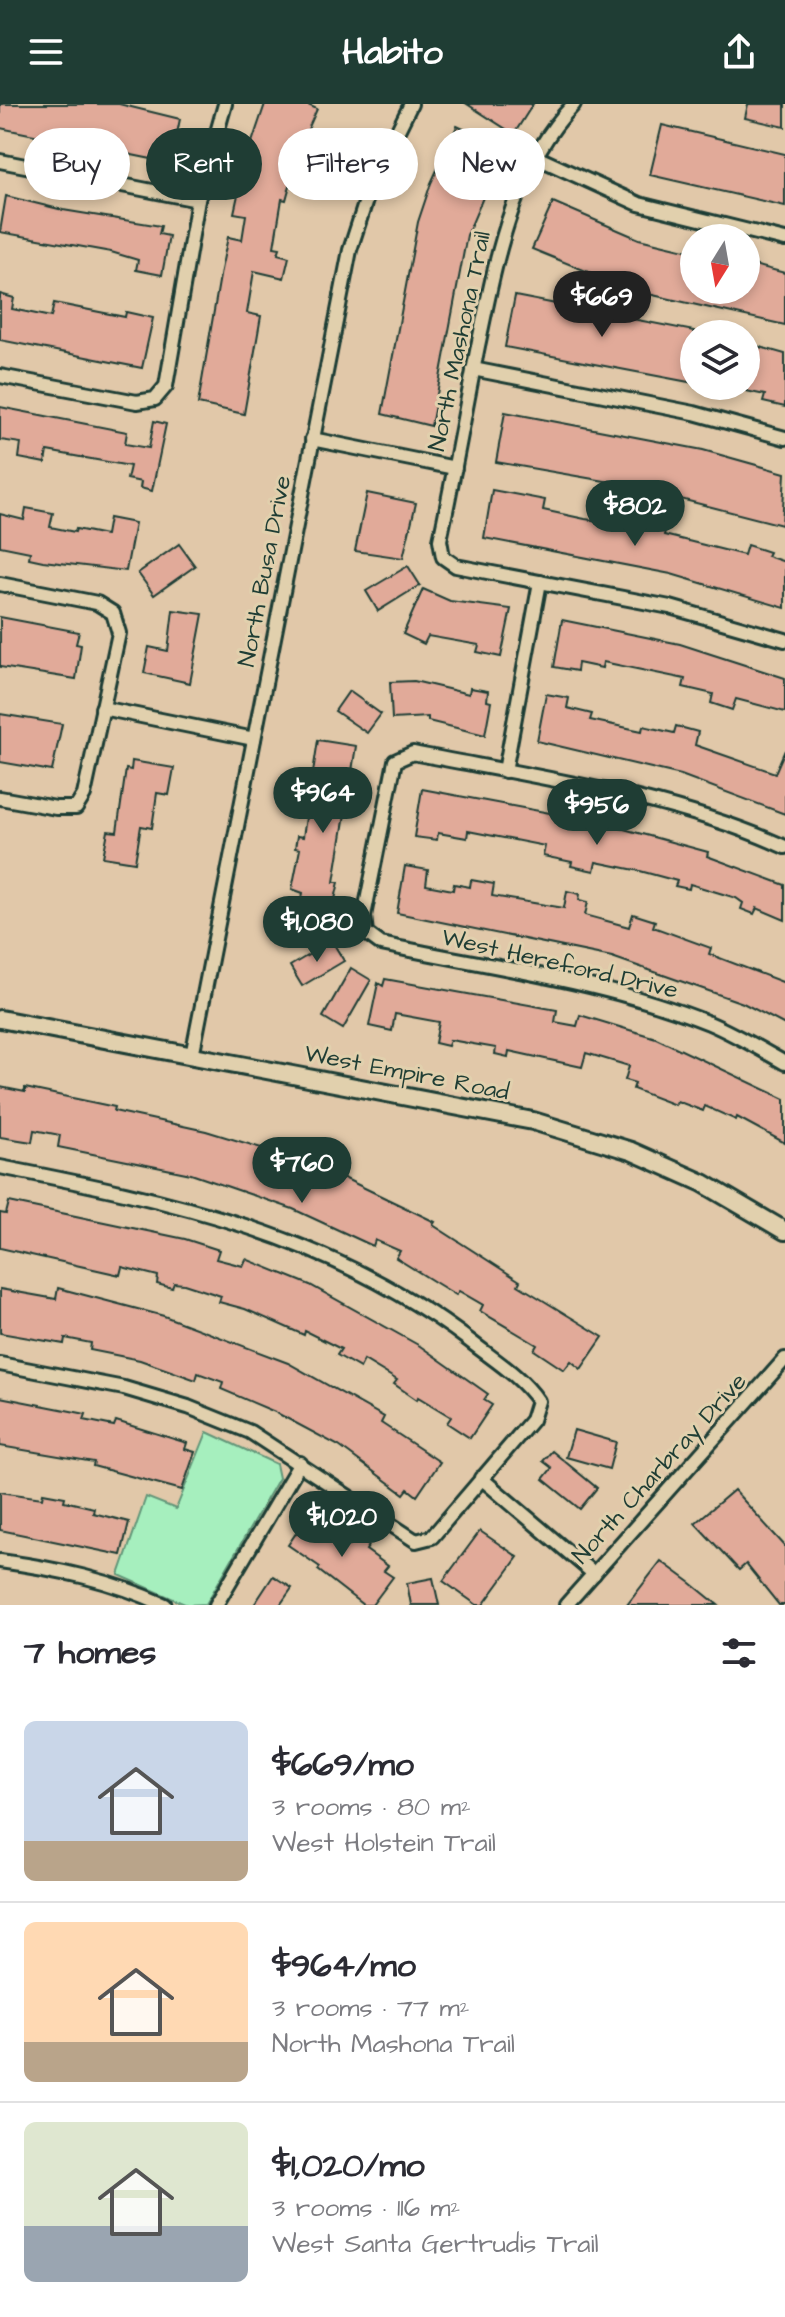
<!DOCTYPE html>
<html lang="en">
<head>
<meta charset="utf-8">
<style>
  body { margin:0; font-family:"Architects Daughter",sans-serif; background:#f2f2f3; color:#2b2b33; height:100vh; display:flex; flex-direction:column; font-size:30px; white-space:nowrap }
  * { box-sizing:border-box; margin:0 }
  p { font-size:26px; color:#7c7c81 }
  .icon { flex:none; width:44px; height:44px; fill:none; stroke:currentColor; stroke-width:2; stroke-linecap:round; stroke-linejoin:round }
  .map { position:relative; height:1501px; overflow:hidden }
  .details { display:flex; flex-direction:column; background:#fff; flex:1 }
  .details>* { flex:none }
  .top-card { position:absolute; left:24px; top:24px; width:738px; height:72px; display:flex; gap:16px }
  .needle { width:52px; rotate:191deg }
  .controls { position:absolute; left:680px; top:120px; display:grid; gap:16px }
  .controls a { display:grid; place-items:center; width:80px; height:80px; border-radius:50%; background:#fff; box-shadow:0 4px 12px #0003; font-size:40px }
  .price { position:absolute; translate:-50% -68px; padding:0 18px; border-radius:28px; background:#1f3d34; color:#fff; font-size:26px; line-height:52px; filter:drop-shadow(0 2px 4px #0008) }
  .price::after { content:''; position:absolute; left:50%; top:48px; width:24px; height:18px; margin-left:-12px; background:inherit; clip-path:polygon(0 0,100% 0,50% 100%) }
  .price.active { background:#222; color:#fff }
  ul { padding:0; list-style:none }
  li { display:flex; align-items:center; gap:24px; height:200px; padding:0 24px }
  li+li { border-top:2px solid #e1e1e2 }
  li span { display:grid; place-items:center; flex:none; width:224px; height:160px; border-radius:12px; color:#555 }
  li>.icon { margin-inline-start:auto }
  span .icon { width:96px; height:96px; fill:#fffc; stroke-width:1 }
  li b { font-size:34px }
  h2 { display:flex; justify-content:space-between; align-items:center; height:96px; padding:0 24px; font-size:34px }
  .pill { padding:0 28px; border-radius:36px; background:#fff; box-shadow:0 4px 12px #0003; font-size:28px; line-height:72px }
  .pill.active { background:#1f3d34; color:#fff }
  header { display:flex; justify-content:space-between; align-items:center; height:104px; padding:0 24px; background:#1f3d34; color:#fff; font-size:36px; font-weight:700 }
  .map>svg:first-child { display:block }
</style>
</head>
<body>
<header><svg class="icon" aria-label="menu" viewBox="0 0 24 24"><path d="M4 6h16M4 12h16M4 18h16"/></svg>Habito<svg class="icon" aria-label="share" viewBox="0 0 24 24"><path d="M12 15V3M7 8l5-5 5 5M5 13v7h14v-7"/></svg></header>
<div class="map">
<svg width="785" height="1501" viewBox="0 0 785 1501">
  <rect width="100%" height="100%" fill="#e1c8a9"/>
  <filter id="ink" filterUnits="userSpaceOnUse"><feTurbulence type="fractalNoise" baseFrequency=".0125" numOctaves="2"/><feDisplacementMap in="SourceGraphic" scale="16" xChannelSelector="R" yChannelSelector="G"/><feConvolveMatrix kernelMatrix="1 2 1 2 8 2 1 2 1" color-interpolation-filters="sRGB"/></filter>
  <g filter="url(#ink)">
    <polygon fill="#a6efbe" stroke="#629679" stroke-width="2" points="207,1328 276,1360 279,1374 206,1500 187,1501 119,1471 146,1393 176,1405"/>
    <g fill="#e1aa99" stroke="#1f3d34" stroke-width="2">
      <polygon points="0,0 119,0 180,15 171,59 0,24"/>
      <polygon points="265,0 306,0 317,5 301,41 286,96 282,95 274,143 280,144 278,150 289,153 284,174 254,167 247,209 261,212 244,310 198,300 221,166 228,133 242,136 246,111 234,109 245,59"/>
      <polygon points="467,0 533,0 514,30"/>
      <polygon points="748,0 785,0 785,23 745,14"/>
      <polygon points="662,21 785,50 785,102 650,71"/>
      <polygon points="457,22 504,44 467,131 431,322 382,310 418,118 431,79"/>
      <polygon points="6,92 63,106 161,122 159,130 169,132 162,171 136,166 138,156 111,148 0,128"/>
      <polygon points="553,98 639,135 694,148 694,186 746,186 746,159 785,169 785,221 635,187 532,145"/>
      <polygon points="0,190 14,194 12,205 51,213 54,199 125,213 126,208 153,214 142,264 0,236"/>
      <polygon points="515,192 694,227 694,279 505,243"/>
      <polygon points="746,239 785,250 785,303 763,298 765,291 746,287"/>
      <polygon points="0,303 127,328 125,340 149,344 154,317 166,320 152,387 140,384 141,378 127,375 130,362 47,347 45,359 19,354 21,339 0,336"/>
      <polygon points="505,308 703,346 785,369 782,421 622,380 496,358"/>
      <polygon points="492,386 545,396 543,406 585,415 650,425 652,415 667,418 664,431 744,451 747,441 769,448 767,452 785,458 785,504 671,470 484,434"/>
      <polygon points="367,389 416,399 403,454 355,447"/>
      <polygon points="26,404 53,409 50,423 75,428 76,425 106,431 109,414 135,419 126,467 43,457 29,454 30,448 0,442 0,410 24,416"/>
      <polygon points="179,440 195,462 154,491 138,469"/>
      <polygon points="408,462 420,481 378,507 366,487"/>
      <polygon points="423,485 450,497 511,505 501,553 477,548 479,541 428,532 424,540 403,530"/>
      <polygon points="173,506 203,510 190,579 144,569 149,543 168,547"/>
      <polygon points="0,513 79,528 76,540 81,541 76,575 0,563"/>
      <polygon points="562,516 680,540 785,574 785,608 736,595 732,606 711,599 713,590 683,583 685,575 603,558 602,564 578,559 577,567 554,563"/>
      <polygon points="414,577 469,590 470,584 488,587 487,597 491,598 485,631 428,617 428,613 392,615 390,578"/>
      <polygon points="349,587 381,610 367,629 335,607"/>
      <polygon points="546,590 569,594 567,604 592,610 590,616 642,627 643,622 674,629 676,622 698,628 695,641 775,669 785,646 785,710 681,671 537,637"/>
      <polygon points="0,610 62,620 52,667 0,658"/>
      <polygon points="318,636 356,642 334,778 339,778 327,830 296,823 303,789 292,785 300,745 295,744 297,732 303,733"/>
      <polygon points="132,657 174,664 169,691 157,689 152,724 141,722 135,758 103,753 108,727 117,728 126,665 131,666"/>
      <polygon points="422,685 598,718 708,748 707,752 785,781 785,816 757,804 754,810 741,805 743,799 736,794 690,780 689,785 675,782 677,777 640,767 596,758 594,767 571,762 572,758 543,752 545,742 468,727 467,734 438,729 437,736 414,733"/>
      <polygon points="405,762 428,766 426,781 453,786 454,780 470,783 471,776 494,780 492,792 564,804 567,787 580,790 579,796 588,798 585,811 629,823 633,810 655,817 653,823 711,844 709,850 785,879 785,921 743,899 612,853 397,809"/>
      <polygon points="332,837 344,857 302,882 290,862"/>
      <polygon points="351,864 371,876 343,925 323,913"/>
      <polygon points="385,875 557,906 555,918 577,922 580,911 656,934 785,995 785,1039 737,1013 736,1016 705,1002 703,1007 677,997 675,1001 633,985 635,979 625,976 629,962 586,949 582,963 509,947 508,953 495,950 496,944 450,936 448,942 435,939 439,918 395,910 392,927 369,922 378,879 383,882"/>
      <polygon points="0,983 25,988 25,984 115,1003 114,1007 206,1027 317,1061 435,1118 433,1121 520,1177 518,1181 603,1233 581,1265 571,1257 564,1266 534,1246 537,1241 480,1207 483,1201 459,1187 456,1191 438,1180 396,1154 400,1147 375,1136 373,1142 293,1105 191,1070 58,1043 60,1031 34,1026 32,1038 0,1033"/>
      <polygon points="9,1098 185,1135 219,1146 216,1155 243,1162 246,1155 310,1181 420,1242 488,1290 484,1296 492,1301 470,1334 447,1319 451,1313 418,1293 417,1296 394,1280 397,1276 364,1256 360,1264 337,1251 341,1245 305,1227 304,1231 245,1205 219,1198 221,1192 184,1180 174,1179 172,1184 157,1180 158,1172 122,1163 120,1171 0,1144 0,1109 6,1110"/>
      <polygon points="58,1184 164,1212 288,1259 384,1313 381,1319 440,1358 417,1392 408,1385 404,1390 339,1342 275,1308 221,1285 223,1278 198,1269 196,1276 140,1256 90,1246 91,1239 65,1234 64,1240 0,1229 0,1185 56,1195"/>
      <polygon points="0,1293 86,1310 84,1316 114,1322 116,1317 187,1339 185,1345 195,1348 182,1386 93,1362 94,1358 0,1342"/>
      <polygon points="574,1326 616,1338 609,1365 566,1353"/>
      <polygon points="552,1347 597,1384 580,1405 543,1375 552,1364 543,1357"/>
      <polygon points="734,1386 785,1442 785,1501 779,1501 746,1460 739,1466 695,1419"/>
      <polygon points="0,1388 42,1394 43,1389 65,1393 64,1397 94,1404 93,1409 129,1418 121,1451 0,1426"/>
      <polygon points="311,1407 320,1413 323,1409 337,1418 330,1428 349,1442 356,1433 369,1442 366,1446 388,1462 384,1467 393,1473 372,1501 363,1501 318,1466 320,1463 288,1441"/>
      <polygon points="480,1427 518,1453 483,1501 477,1501 443,1477"/>
      <polygon points="661,1457 691,1479 718,1501 627,1501"/>
      <polygon points="273,1472 292,1484 280,1501 254,1501"/>
      <polygon points="433,1474 439,1501 411,1501 407,1479"/>
    </g>
    <g fill="none" stroke-linecap="round" stroke-linejoin="round">
      <defs>
        <g id="minor">
          <path d="M574,0C511,66 496,157 478,242C465,307 454,371 440,436L443,453L456,462L670,503L785,536"/>
          <polyline points="536,53 639,100 785,136"/>
          <polyline points="0,57 198,96"/>
          <polyline points="473,265 694,309 785,334"/>
          <polyline points="0,272 137,298 155,295 166,282 198,96 225,0"/>
          <polyline points="312,335 455,364"/>
          <polyline points="0,480 97,499 113,509 119,529 84,691 76,704 56,704 0,694"/>
          <polyline points="102,604 254,635"/>
          <polyline points="505,667 540,478"/>
          <path d="M785,743C673,692 535,673 413,649L395,657L364,812L366,829L381,840C489,863 605,877 709,919C735,930 760,945 785,959"/>
          <polyline points="192,952 350,146 371,81 411,0"/>
          <path d="M0,1063C169,1096 330,1130 470,1237C494,1256 521,1272 538,1297L532,1316L432,1433L416,1437L250,1328L188,1303L124,1284L0,1260"/>
          <polyline points="481,1374 594,1470"/>
          <path d="M0,1457C58,1465 111,1476 165,1501"/>
          <polyline points="216,1501 300,1359"/>
          <polyline points="566,1501 785,1255"/>
        </g>
        <polyline id="tertiary" points="0,915 533,1017 631,1047 703,1079 785,1127"/>
      </defs>
      <use href="#minor" stroke="#1f3d34" stroke-width="18"/>
      <use href="#tertiary" stroke="#1f3d34" stroke-width="22"/>
      <use href="#minor" stroke="#e1d0ad" stroke-width="12"/>
      <use href="#tertiary" stroke="#e1d0ad" stroke-width="16"/>
    </g>
  </g>
  <g text-anchor="middle" stroke-width="6" stroke-linejoin="round" paint-order="stroke">
    <g font-size="24" fill="#1f3d34" stroke="#e1d0ad">
      <text transform="translate(459 237) rotate(-78)" y="8">North Mashona Trail</text>
      <text transform="translate(264 467) rotate(-79)" y="8">North Busa Drive</text>
      <text transform="translate(560 859) rotate(13)" y="8">West Hereford Drive</text>
      <text transform="translate(407 968) rotate(11)" y="8">West Empire Road</text>
      <text transform="translate(659 1364) rotate(-48)" y="8">North Charbray Drive</text>
    </g>
  </g>
</svg>
<div class="controls">
<a><svg class="needle" viewBox="-14 -14 28 28"><path d="M0-13l5 13h-10z" fill="#e53935"/><path d="M0 13l5-13h-10z" fill="#7c7c81"/></svg></a>
<a><svg class="icon" aria-label="layers" viewBox="0 0 24 24"><path d="M12 4l9 5-9 5-9-5zM3 14l9 5 9-5"/></svg></a>
</div>
<b class="price active" style="left:602px;top:235px">$669</b>
<b class="price" style="left:635px;top:444px">$802</b>
<b class="price" style="left:323px;top:731px">$964</b>
<b class="price" style="left:597px;top:743px">$956</b>
<b class="price" style="left:317px;top:860px">$1,080</b>
<b class="price" style="left:302px;top:1101px">$760</b>
<b class="price" style="left:342px;top:1455px">$1,020</b>
<div class="top-card">
<a class="pill">Buy</a>
<a class="pill active">Rent</a>
<a class="pill">Filters</a>
<a class="pill">New</a>
</div>
</div>
<section class="details">
<h2>7 homes<svg class="icon" aria-label="filters" viewBox="0 0 24 24"><path d="M4 7h16M4 17h16"/><circle cx="9" cy="7" r="2"/><circle cx="15" cy="17" r="2"/></svg></h2>
<ul>
<li><span style="background:linear-gradient(#c9d6e8 75%,#b9a48a 0)"><svg class="icon" aria-label="home" viewBox="0 0 24 24"><path d="M3 11l9-7 9 7M6 9v11h12V9"/></svg></span><div><b>$669/mo</b><p>3 rooms · 80 m²</p><p>West Holstein Trail</p></div></li>
<li><span style="background:linear-gradient(#ffd9b3 75%,#b9a48a 0)"><svg class="icon" aria-label="home" viewBox="0 0 24 24"><path d="M3 11l9-7 9 7M6 9v11h12V9"/></svg></span><div><b>$964/mo</b><p>3 rooms · 77 m²</p><p>North Mashona Trail</p></div></li>
<li><span style="background:linear-gradient(#dfe7d0 65%,#9aa5b1 0)"><svg class="icon" aria-label="home" viewBox="0 0 24 24"><path d="M3 11l9-7 9 7M6 9v11h12V9"/></svg></span><div><b>$1,020/mo</b><p>3 rooms · 116 m²</p><p>West Santa Gertrudis Trail</p></div></li>
</ul>
</section>
</body>
</html>
